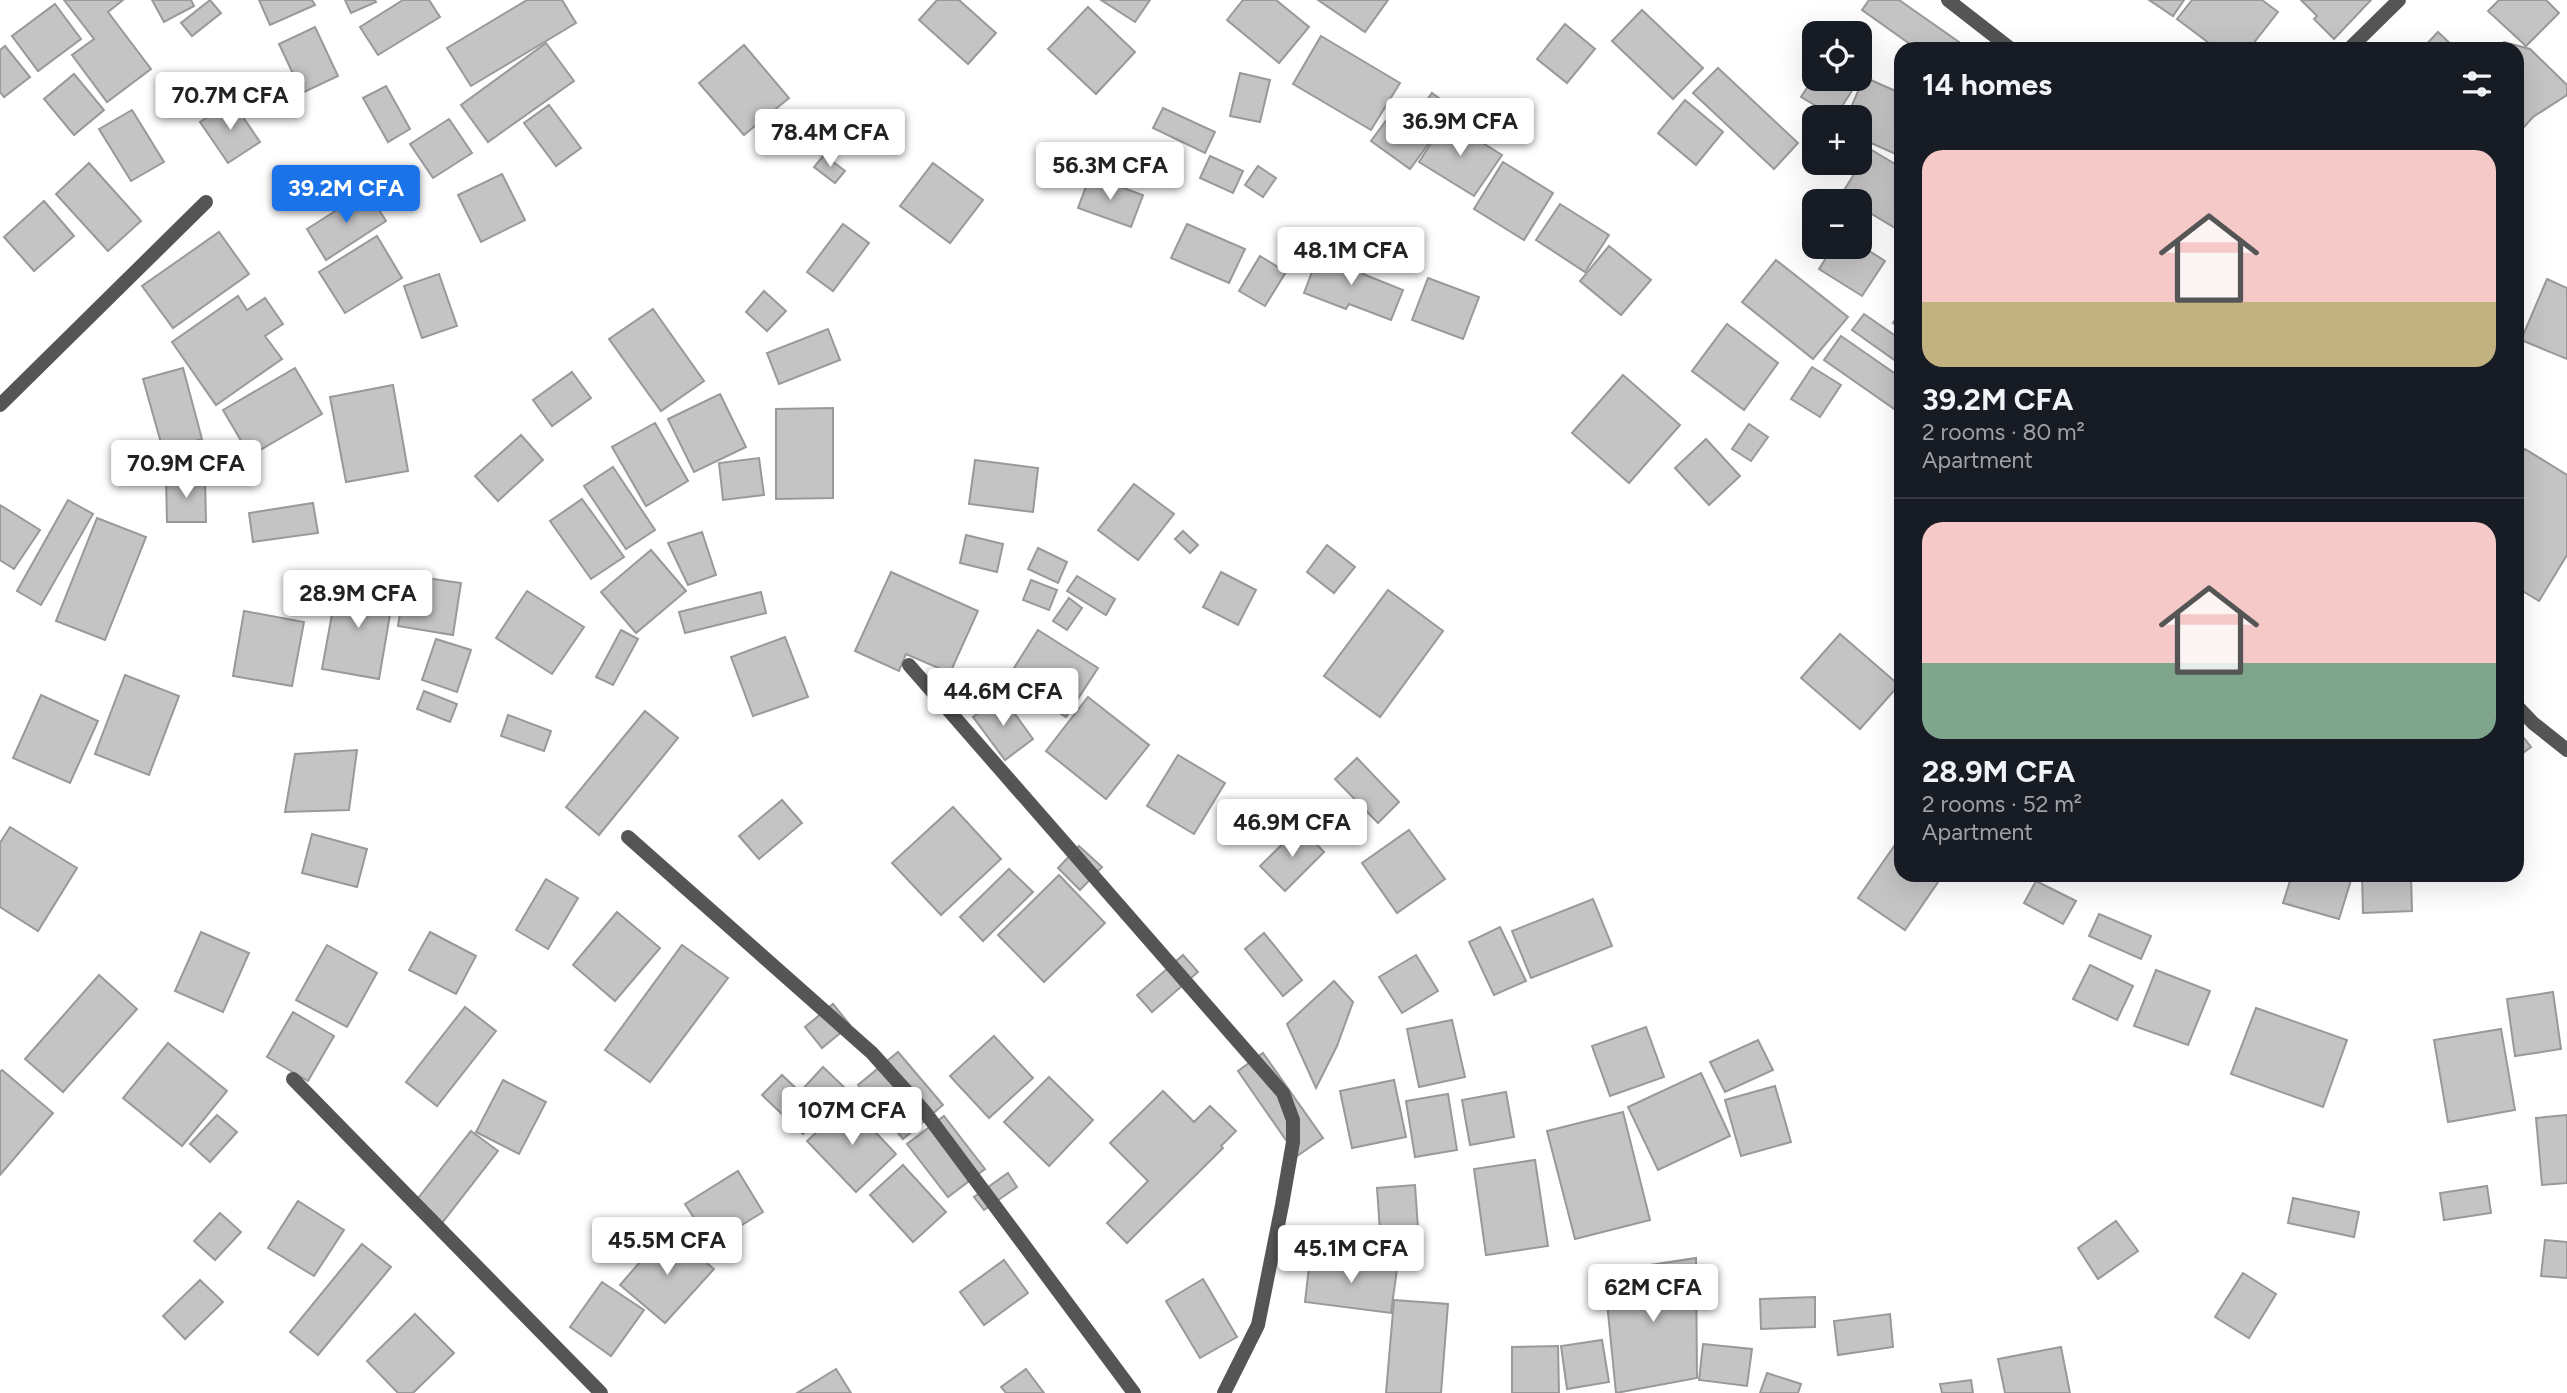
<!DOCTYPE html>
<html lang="en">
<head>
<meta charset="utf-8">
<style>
  body { margin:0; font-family:Figtree,sans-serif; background:#20242c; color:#f1f3f6; height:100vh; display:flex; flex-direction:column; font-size:26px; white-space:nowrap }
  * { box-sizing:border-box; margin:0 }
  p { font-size:23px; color:#9ea1a6 }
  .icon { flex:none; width:38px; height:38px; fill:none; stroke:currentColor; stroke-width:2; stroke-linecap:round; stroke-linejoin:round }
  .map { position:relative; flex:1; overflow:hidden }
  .sheet { position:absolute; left:1894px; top:42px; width:630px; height:840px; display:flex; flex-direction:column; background:#171b24; border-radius:21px; box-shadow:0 7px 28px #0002 }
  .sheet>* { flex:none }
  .tools { position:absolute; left:1802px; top:21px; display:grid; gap:14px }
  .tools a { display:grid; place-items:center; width:70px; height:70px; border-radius:14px; background:#171b24; box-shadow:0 7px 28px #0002; font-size:35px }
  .price { position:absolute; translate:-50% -60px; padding:0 16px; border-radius:7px; background:#fff; color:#222; font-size:23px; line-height:46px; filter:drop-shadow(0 2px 4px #0008) }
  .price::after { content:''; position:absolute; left:50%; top:42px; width:21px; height:16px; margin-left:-10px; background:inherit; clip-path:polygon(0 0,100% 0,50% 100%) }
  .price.active { background:#1a73e8; color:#fff }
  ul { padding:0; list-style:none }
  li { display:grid; align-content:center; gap:14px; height:371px; padding:0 28px }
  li+li { border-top:2px solid #363941 }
  li span { display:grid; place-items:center; height:217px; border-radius:21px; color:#555 }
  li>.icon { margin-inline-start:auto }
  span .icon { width:126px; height:126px; fill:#fffc; stroke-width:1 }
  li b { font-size:30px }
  h2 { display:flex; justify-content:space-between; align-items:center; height:84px; padding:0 28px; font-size:30px }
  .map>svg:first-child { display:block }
</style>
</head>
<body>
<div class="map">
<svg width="2567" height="1393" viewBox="0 0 2567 1393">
  <rect width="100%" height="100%" fill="#fff"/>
  <g fill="#c4c4c4" stroke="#999" stroke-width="2">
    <polygon points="64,0 123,0 108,12 151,69 107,102 72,55 94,39"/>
    <polygon points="152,0 191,0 194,6 164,22"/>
    <polygon points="210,0 221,13 192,36 181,23"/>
    <polygon points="259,0 312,0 315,5 270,25"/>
    <polygon points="345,0 375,0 376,2 351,13"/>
    <polygon points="403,0 429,0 440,17 378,55 360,27"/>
    <polygon points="527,0 562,0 576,23 471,86 447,48"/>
    <polygon points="937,0 959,0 996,33 968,64 919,20"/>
    <polygon points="1101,0 1150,0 1135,22"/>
    <polygon points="1243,0 1276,0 1309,27 1279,63 1227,20"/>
    <polygon points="1318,0 1388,0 1365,32"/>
    <polygon points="1869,0 1899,0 1959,42 1954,49 1917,49 1862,10"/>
    <polygon points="2149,0 2184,0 2173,16"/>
    <polygon points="2192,0 2262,0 2278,12 2249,49 2217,49 2177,19"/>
    <polygon points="2301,0 2371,0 2334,39 2314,19 2317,16"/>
    <polygon points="2499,0 2546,0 2559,13 2526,46 2488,11"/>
    <polygon points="55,4 81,39 38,71 12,36"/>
    <polygon points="1088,7 1135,52 1096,94 1048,49"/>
    <polygon points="1642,10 1703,68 1673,99 1612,41"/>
    <polygon points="1565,24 1595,49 1567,83 1537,59"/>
    <polygon points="315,27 338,76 302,93 279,44"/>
    <polygon points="2438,32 2455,48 2422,49"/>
    <polygon points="1321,36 1400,83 1371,130 1293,84"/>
    <polygon points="2504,42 2530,49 2567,85 2567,95 2533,117 2516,136 2516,49 2497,49"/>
    <polygon points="546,43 574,81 488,142 461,105"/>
    <polygon points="744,45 789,98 744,135 699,83"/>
    <polygon points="5,46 30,77 4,97 0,92 0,50"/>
    <polygon points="1718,68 1798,143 1774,169 1693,93"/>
    <polygon points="1240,73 1270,80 1260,122 1230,116"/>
    <polygon points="74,74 104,110 74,135 44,99"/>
    <polygon points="1815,76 1815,79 1851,79 1857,83 1835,117 1801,97"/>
    <polygon points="1864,77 1900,93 1900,156 1860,138 1860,117 1847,117"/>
    <polygon points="386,86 410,129 388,142 363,98"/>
    <polygon points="1432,93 1454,109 1410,169 1371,141 1388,118 1405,131"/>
    <polygon points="1685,100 1723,132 1696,165 1658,133"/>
    <polygon points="232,101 260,142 228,163 200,122"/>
    <polygon points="549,105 581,148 556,166 524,123"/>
    <polygon points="1163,108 1215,132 1205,153 1153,128"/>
    <polygon points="132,110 164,162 131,181 99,129"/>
    <polygon points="449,119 472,153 433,178 410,144"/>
    <polygon points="1446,120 1502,155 1474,196 1419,162"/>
    <polygon points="1870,149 1900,167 1900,231 1860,207 1860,201 1852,201 1841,195"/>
    <polygon points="824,155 845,171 835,183 814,167"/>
    <polygon points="1210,156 1243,171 1233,193 1200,178"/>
    <polygon points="1503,162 1553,193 1524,240 1474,209"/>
    <polygon points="89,163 141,221 108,251 56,194"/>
    <polygon points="933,163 983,200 950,243 900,206"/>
    <polygon points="1258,166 1276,178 1263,197 1245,185"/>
    <polygon points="502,174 525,220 481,242 458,195"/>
    <polygon points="1090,176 1143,195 1131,227 1078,208"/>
    <polygon points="367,191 386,221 326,260 307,229"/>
    <polygon points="44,201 74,236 34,271 4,237"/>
    <polygon points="1560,204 1609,235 1585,272 1536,240"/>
    <polygon points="843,224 869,243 833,291 807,272"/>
    <polygon points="1187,224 1245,249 1229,283 1171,258"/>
    <polygon points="219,232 249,274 173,328 142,286"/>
    <polygon points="377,236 402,278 345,313 319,272"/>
    <polygon points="1860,245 1885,261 1862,296 1819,269 1833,247 1860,247"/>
    <polygon points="1609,246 1651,280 1621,315 1580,281"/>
    <polygon points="1320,251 1366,269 1363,274 1403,290 1391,320 1349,304 1346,309 1304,293"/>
    <polygon points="1260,256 1286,272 1265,306 1239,291"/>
    <polygon points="1776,260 1848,317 1813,359 1742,302"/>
    <polygon points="439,274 457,326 422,338 404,286"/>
    <polygon points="1428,278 1479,297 1463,339 1412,320"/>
    <polygon points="2547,279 2567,288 2567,359 2521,340"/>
    <polygon points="764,291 786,311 767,331 746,312"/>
    <polygon points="238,296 247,310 265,298 283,324 265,336 282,359 216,405 172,342"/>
    <polygon points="653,309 704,381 661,411 609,339"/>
    <polygon points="1900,312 1900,328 1893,323"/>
    <polygon points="1864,314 1900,339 1900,364 1852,330"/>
    <polygon points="1727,324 1778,363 1744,410 1692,371"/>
    <polygon points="828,329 840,360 779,384 767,353"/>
    <polygon points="1841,336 1900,377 1900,413 1824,360"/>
    <polygon points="1812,367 1841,385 1820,417 1791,399"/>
    <polygon points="183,368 202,439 163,450 143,379"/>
    <polygon points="295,368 322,414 250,456 223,410"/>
    <polygon points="572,372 591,398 552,426 533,400"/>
    <polygon points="1623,375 1680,425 1629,483 1572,433"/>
    <polygon points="393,385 408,471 346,482 330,397"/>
    <polygon points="720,394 746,447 694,472 668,419"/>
    <polygon points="833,408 833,498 776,499 776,409"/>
    <polygon points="655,423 688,481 646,506 612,447"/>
    <polygon points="1749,424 1768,437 1751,461 1732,449"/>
    <polygon points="521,435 543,460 498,501 475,476"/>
    <polygon points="1706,439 1740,476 1709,505 1675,468"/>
    <polygon points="2525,449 2567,475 2567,555 2539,601 2516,587 2516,579 2523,569 2516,565 2516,463"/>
    <polygon points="759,458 764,495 723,500 719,463"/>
    <polygon points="975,460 1038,468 1033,512 969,504"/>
    <polygon points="613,467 655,530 626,549 584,486"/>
    <polygon points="166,478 205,478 206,522 167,522"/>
    <polygon points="1134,484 1174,514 1138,560 1098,530"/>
    <polygon points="582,499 624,557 591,579 550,521"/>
    <polygon points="68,500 93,514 41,605 17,591"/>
    <polygon points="313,503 318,533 253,542 249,513"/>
    <polygon points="0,505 40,530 14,569 0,560"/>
    <polygon points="97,518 146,537 105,640 56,621"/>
    <polygon points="1183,531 1198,545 1190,553 1175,539"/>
    <polygon points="702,532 716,575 688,585 668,543"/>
    <polygon points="966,535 1003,544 997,572 960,563"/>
    <polygon points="1327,545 1355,567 1334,593 1307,572"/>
    <polygon points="1038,548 1067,562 1058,583 1028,569"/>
    <polygon points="651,550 686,591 636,633 601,592"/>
    <polygon points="891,572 978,611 950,673 906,654 899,671 855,651"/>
    <polygon points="1221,572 1256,590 1238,625 1203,607"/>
    <polygon points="406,575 461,583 453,635 398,626"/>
    <polygon points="1077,576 1115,599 1106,615 1067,591"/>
    <polygon points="1031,580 1057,590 1049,610 1023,600"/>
    <polygon points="338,581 394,591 379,679 322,669"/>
    <polygon points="1388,590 1443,631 1380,717 1324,676"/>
    <polygon points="527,591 584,627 552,674 496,638"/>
    <polygon points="761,592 766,613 685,633 679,612"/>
    <polygon points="1069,598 1082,608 1067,630 1053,621"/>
    <polygon points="244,611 304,622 292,686 233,676"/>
    <polygon points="621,630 638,639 613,685 596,677"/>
    <polygon points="1038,630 1098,668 1066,717 1007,679"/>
    <polygon points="1840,634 1899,685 1860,729 1801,678"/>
    <polygon points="785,637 808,697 753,716 731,657"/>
    <polygon points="436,639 471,650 457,692 422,680"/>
    <polygon points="125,675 179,696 149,775 95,754"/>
    <polygon points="424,691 457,704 450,722 417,709"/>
    <polygon points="41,695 98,721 70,783 13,758"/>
    <polygon points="1002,696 1033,739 1005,760 973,717"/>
    <polygon points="1088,697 1149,745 1106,799 1046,751"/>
    <polygon points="645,711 678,738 599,835 566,807"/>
    <polygon points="508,715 551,731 544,751 501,736"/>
    <polygon points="2516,728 2531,747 2516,758"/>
    <polygon points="357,750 349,810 285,812 295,754"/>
    <polygon points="1178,755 1225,783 1194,834 1147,806"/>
    <polygon points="1357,758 1399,802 1378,823 1335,779"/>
    <polygon points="782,800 802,823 759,859 739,836"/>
    <polygon points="953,807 1001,859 941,915 892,863"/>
    <polygon points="10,827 77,868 38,931 0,907 0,843"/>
    <polygon points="1300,827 1324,852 1285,891 1260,866"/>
    <polygon points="1409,830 1445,879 1397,913 1362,863"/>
    <polygon points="312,834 367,849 357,887 302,873"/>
    <polygon points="1899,839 1900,840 1900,875 1943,875 1905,930 1858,898"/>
    <polygon points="1079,846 1102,867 1080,890 1058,868"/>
    <polygon points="1009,869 1033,892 983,941 960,917"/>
    <polygon points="1059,875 1105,923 1044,982 998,935"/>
    <polygon points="2292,875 2343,875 2352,877 2339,919 2283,903"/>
    <polygon points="2362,875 2411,875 2412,911 2363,913"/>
    <polygon points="546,879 578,898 548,949 516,930"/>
    <polygon points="2036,881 2076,901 2063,924 2024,903"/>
    <polygon points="1593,899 1612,946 1531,978 1512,931"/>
    <polygon points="617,912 660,948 615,1001 573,965"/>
    <polygon points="2099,914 2151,936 2141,959 2089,936"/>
    <polygon points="1500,927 1526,981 1494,995 1469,942"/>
    <polygon points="201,932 249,953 223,1012 175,991"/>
    <polygon points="430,932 476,956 456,994 409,970"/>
    <polygon points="1264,933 1302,980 1283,996 1245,949"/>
    <polygon points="327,945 377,973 347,1027 296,1000"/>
    <polygon points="682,945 728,978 650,1082 605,1050"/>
    <polygon points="1183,955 1198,972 1152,1012 1137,995"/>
    <polygon points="1416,955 1438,991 1402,1013 1379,977"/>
    <polygon points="2090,965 2133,986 2117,1020 2073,999"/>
    <polygon points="2156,970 2210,991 2188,1045 2134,1026"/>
    <polygon points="99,975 137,1009 63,1092 25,1059"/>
    <polygon points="1334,981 1353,1002 1337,1046 1316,1088 1287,1024"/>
    <polygon points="2553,992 2561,1049 2515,1056 2507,999"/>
    <polygon points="833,1004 850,1025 822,1048 805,1027"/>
    <polygon points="465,1007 496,1031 437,1106 406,1082"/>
    <polygon points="2256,1008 2347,1040 2323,1107 2231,1074"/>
    <polygon points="293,1012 334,1036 308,1081 267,1057"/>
    <polygon points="1452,1020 1465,1077 1419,1087 1407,1029"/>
    <polygon points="1646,1027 1664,1077 1610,1096 1592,1046"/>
    <polygon points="2501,1029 2515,1110 2448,1122 2434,1040"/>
    <polygon points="994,1036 1033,1078 989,1118 950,1076"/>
    <polygon points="1758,1040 1773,1070 1725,1092 1710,1062"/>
    <polygon points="168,1043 227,1091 182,1146 123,1098"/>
    <polygon points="898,1052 943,1105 903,1139 858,1085"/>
    <polygon points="1263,1053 1323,1138 1297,1156 1238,1071"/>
    <polygon points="823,1067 846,1089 803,1134 762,1095 782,1075 800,1092"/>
    <polygon points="2,1070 53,1113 0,1175 0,1072"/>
    <polygon points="1701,1073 1730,1136 1658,1170 1628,1107"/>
    <polygon points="1049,1077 1093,1120 1049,1166 1004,1122"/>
    <polygon points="503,1080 546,1102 519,1154 476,1132"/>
    <polygon points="1394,1080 1406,1137 1352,1148 1340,1091"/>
    <polygon points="1775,1086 1791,1142 1741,1156 1725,1100"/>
    <polygon points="1163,1091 1194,1122 1210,1106 1236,1131 1221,1146 1223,1148 1127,1243 1107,1223 1148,1181 1110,1143"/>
    <polygon points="1506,1092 1514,1137 1470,1145 1462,1100"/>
    <polygon points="1448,1094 1457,1150 1415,1157 1406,1101"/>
    <polygon points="848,1103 896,1154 856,1192 807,1141"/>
    <polygon points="1623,1112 1650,1220 1575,1239 1547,1131"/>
    <polygon points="217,1115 237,1132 210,1162 190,1144"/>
    <polygon points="2567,1115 2567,1183 2542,1185 2536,1118"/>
    <polygon points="944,1116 985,1169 948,1197 907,1144"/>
    <polygon points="471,1131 498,1151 442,1223 415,1202"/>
    <polygon points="1535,1160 1548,1246 1486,1255 1474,1169"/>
    <polygon points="903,1165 946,1212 913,1242 870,1195"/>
    <polygon points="738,1171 763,1212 711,1244 685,1204"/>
    <polygon points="1008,1173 1017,1187 984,1210 974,1197"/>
    <polygon points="1415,1185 1419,1243 1381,1245 1377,1188"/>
    <polygon points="2487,1186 2491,1213 2444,1220 2440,1193"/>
    <polygon points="2293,1198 2359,1212 2354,1237 2288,1223"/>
    <polygon points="298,1201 344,1230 314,1276 268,1248"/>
    <polygon points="220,1213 241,1232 215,1260 194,1241"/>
    <polygon points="2116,1221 2138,1251 2098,1279 2078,1248"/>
    <polygon points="668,1230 714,1269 665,1323 620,1285"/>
    <polygon points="2545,1240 2567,1242 2567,1278 2541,1276"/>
    <polygon points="362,1244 391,1267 318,1355 290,1332"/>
    <polygon points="1310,1258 1397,1269 1391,1313 1305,1302"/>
    <polygon points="1696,1258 1697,1378 1616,1393 1604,1272"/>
    <polygon points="1004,1260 1028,1293 984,1325 960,1292"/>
    <polygon points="2243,1273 2276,1294 2249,1338 2215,1317"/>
    <polygon points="1203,1279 1237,1337 1200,1358 1166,1301"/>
    <polygon points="200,1280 223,1302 185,1339 163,1316"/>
    <polygon points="602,1282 644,1310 611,1356 570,1327"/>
    <polygon points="1815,1297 1815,1327 1761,1329 1760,1299"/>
    <polygon points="1394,1300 1448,1304 1441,1393 1386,1393"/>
    <polygon points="415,1314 454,1353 413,1393 398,1393 367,1361"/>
    <polygon points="1890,1314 1893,1347 1838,1355 1834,1321"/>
    <polygon points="1602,1340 1609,1382 1567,1389 1561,1346"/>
    <polygon points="1703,1344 1752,1349 1747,1386 1699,1380"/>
    <polygon points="1558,1346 1559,1393 1512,1393 1512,1347"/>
    <polygon points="2061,1347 2070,1393 2005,1393 1998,1359"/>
    <polygon points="836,1369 851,1393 797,1393"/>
    <polygon points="1026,1369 1044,1393 1006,1393 1001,1387"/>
    <polygon points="1767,1373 1801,1384 1798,1393 1760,1393"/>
    <polygon points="1971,1380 1973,1393 1942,1393 1940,1384"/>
  </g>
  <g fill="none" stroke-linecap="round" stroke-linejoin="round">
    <g stroke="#555" stroke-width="14">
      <polyline points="1948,0 2011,49"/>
      <polyline points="2349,49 2399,0"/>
      <polyline points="0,405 206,202"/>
      <polyline points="909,665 1283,1093 1293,1120 1293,1142 1282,1205 1258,1325 1224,1393"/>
      <polyline points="2516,705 2533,723 2567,750"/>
      <polyline points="628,837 872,1053 925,1112 1134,1393"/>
      <polyline points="293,1079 601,1393"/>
    </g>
  </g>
</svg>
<div class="tools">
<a><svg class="icon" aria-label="locate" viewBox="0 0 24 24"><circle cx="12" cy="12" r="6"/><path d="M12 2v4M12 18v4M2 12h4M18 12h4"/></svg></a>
<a>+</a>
<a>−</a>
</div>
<b class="price" style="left:230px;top:132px">70.7M CFA</b>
<b class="price" style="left:1460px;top:158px">36.9M CFA</b>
<b class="price" style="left:830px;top:169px">78.4M CFA</b>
<b class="price" style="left:1110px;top:202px">56.3M CFA</b>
<b class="price active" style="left:346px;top:225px">39.2M CFA</b>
<b class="price" style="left:1351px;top:287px">48.1M CFA</b>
<b class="price" style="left:186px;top:500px">70.9M CFA</b>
<b class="price" style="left:358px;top:630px">28.9M CFA</b>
<b class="price" style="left:1003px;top:728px">44.6M CFA</b>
<b class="price" style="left:1292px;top:859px">46.9M CFA</b>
<b class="price" style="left:852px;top:1147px">107M CFA</b>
<b class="price" style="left:667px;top:1277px">45.5M CFA</b>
<b class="price" style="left:1351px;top:1285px">45.1M CFA</b>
<b class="price" style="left:1653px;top:1324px">62M CFA</b>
<section class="sheet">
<h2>14 homes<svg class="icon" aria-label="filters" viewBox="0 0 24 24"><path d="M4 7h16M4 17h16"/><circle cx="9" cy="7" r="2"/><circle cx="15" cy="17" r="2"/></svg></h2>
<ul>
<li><span style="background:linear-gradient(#f6c9c9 70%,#c2b280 0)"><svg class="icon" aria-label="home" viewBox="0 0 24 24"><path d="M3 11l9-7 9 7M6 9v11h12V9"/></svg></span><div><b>39.2M CFA</b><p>2 rooms · 80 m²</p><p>Apartment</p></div></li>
<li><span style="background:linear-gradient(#f6c9c9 65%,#7fa58c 0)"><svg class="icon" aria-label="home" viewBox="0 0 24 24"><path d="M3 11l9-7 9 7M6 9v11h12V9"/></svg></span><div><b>28.9M CFA</b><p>2 rooms · 52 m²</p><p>Apartment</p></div></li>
</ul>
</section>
</div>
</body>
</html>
